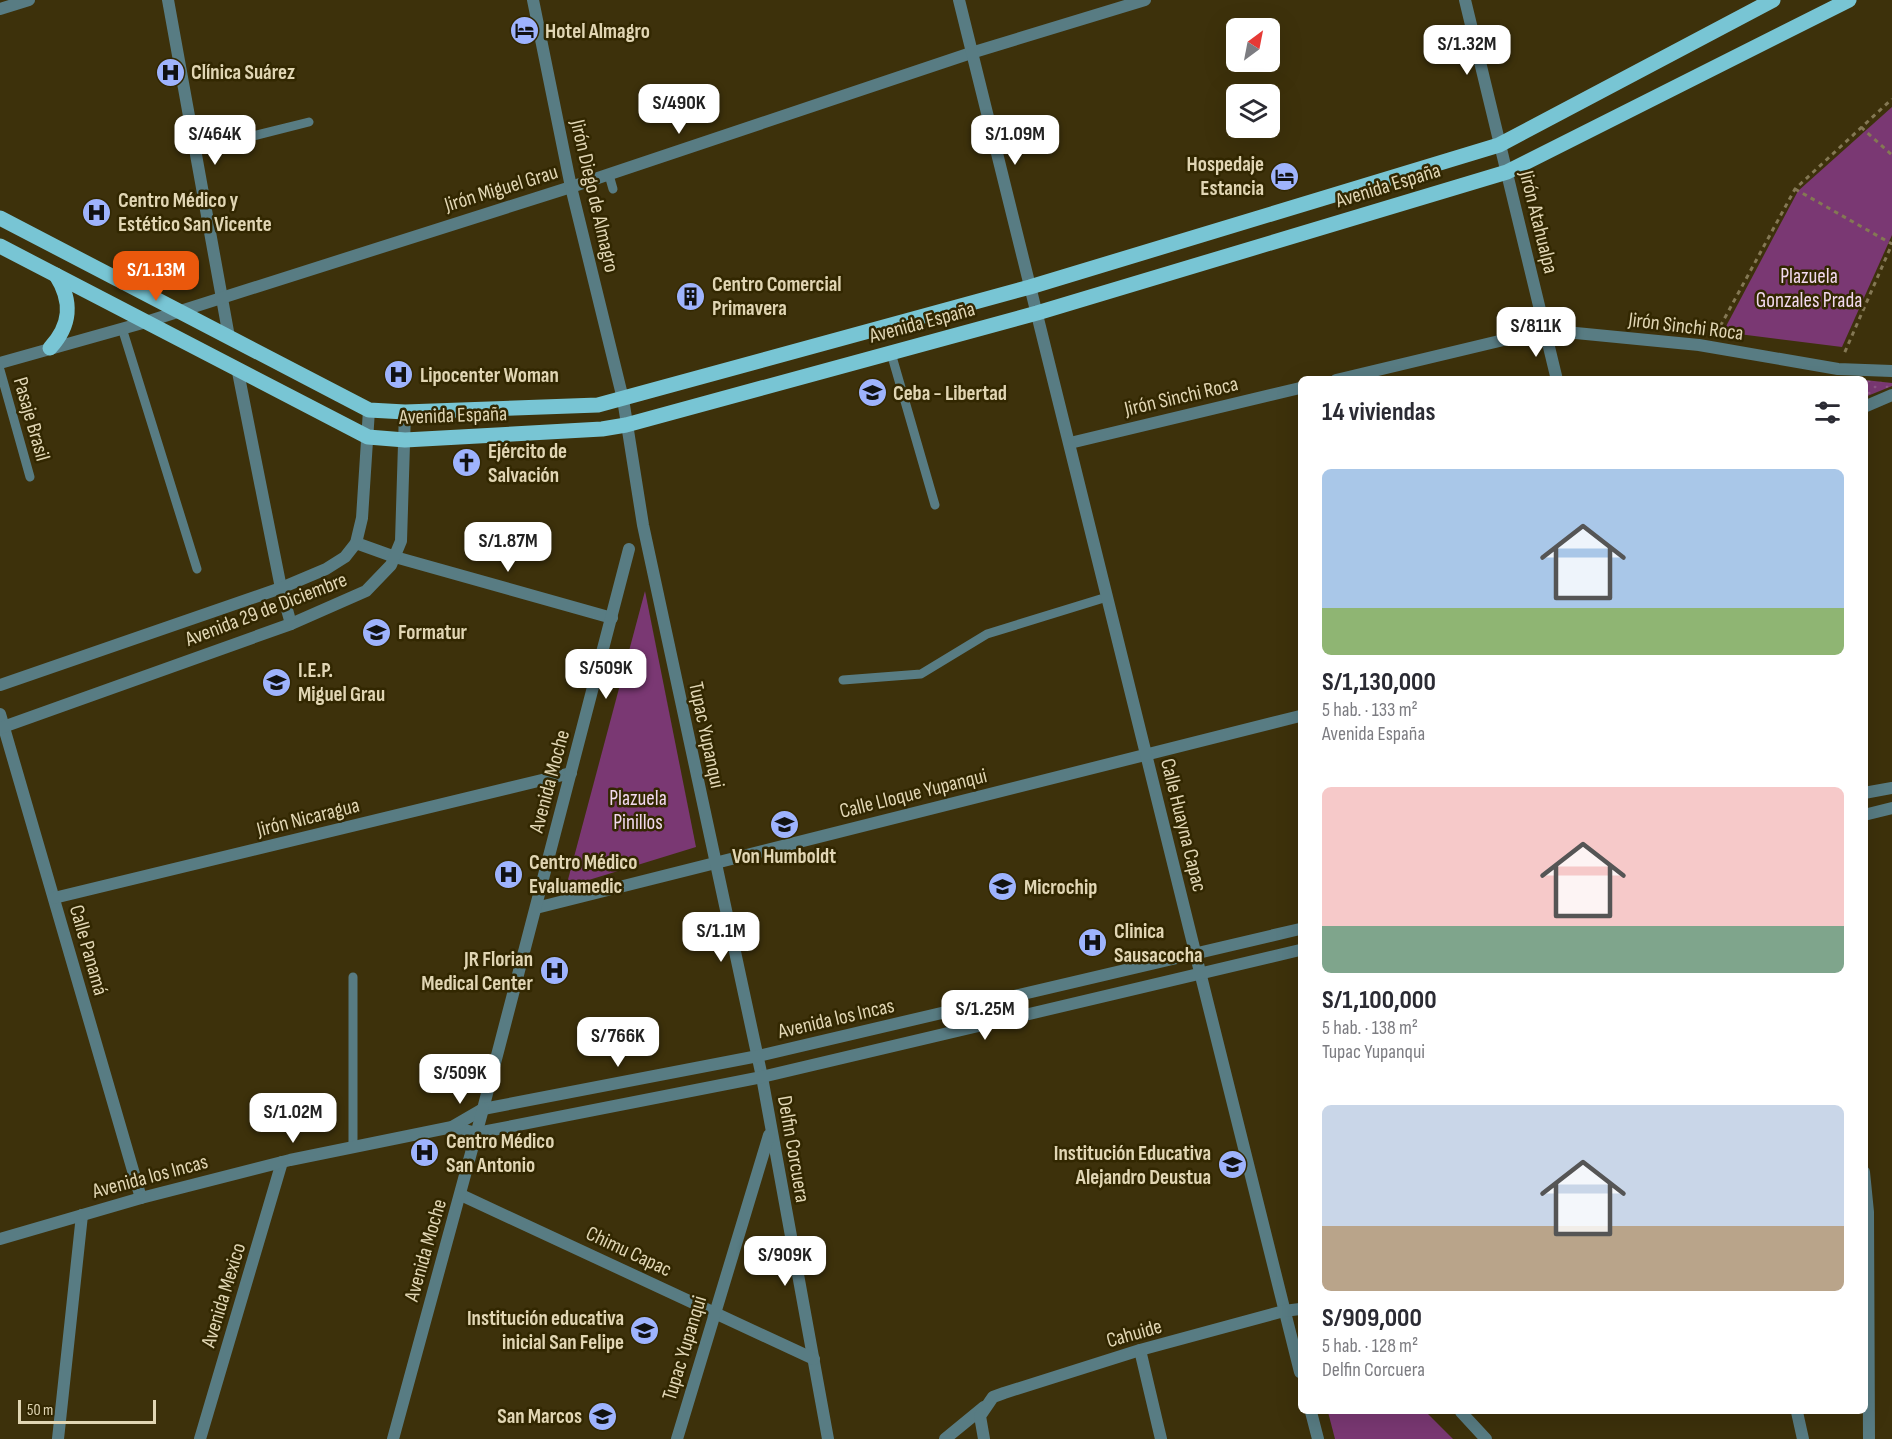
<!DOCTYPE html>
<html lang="es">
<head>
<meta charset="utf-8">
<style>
  body { margin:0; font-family:"Sofia Sans Condensed",sans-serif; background:#f2f2f3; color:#2b2b33; height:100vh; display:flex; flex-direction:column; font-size:22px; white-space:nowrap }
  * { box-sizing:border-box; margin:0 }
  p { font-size:20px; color:#7c7c81 }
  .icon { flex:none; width:33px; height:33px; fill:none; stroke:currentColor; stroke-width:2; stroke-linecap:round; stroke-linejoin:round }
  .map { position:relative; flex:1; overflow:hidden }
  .details { position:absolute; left:1298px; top:376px; width:570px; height:1038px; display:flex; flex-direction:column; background:#fff; border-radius:9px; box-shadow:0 6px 24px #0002 }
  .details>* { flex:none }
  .needle { width:39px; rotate:32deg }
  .controls { position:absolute; left:1226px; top:18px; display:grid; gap:12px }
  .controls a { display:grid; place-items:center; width:54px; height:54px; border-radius:9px; background:#fff; box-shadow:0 6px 24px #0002; font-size:30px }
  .scale { position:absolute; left:18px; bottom:15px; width:138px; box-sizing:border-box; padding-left:6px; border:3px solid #e1d6b4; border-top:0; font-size:16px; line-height:21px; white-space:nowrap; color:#e1d6b4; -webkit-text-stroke:4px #322701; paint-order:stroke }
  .price { position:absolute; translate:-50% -51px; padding:0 14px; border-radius:12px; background:#fff; color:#222; font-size:20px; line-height:39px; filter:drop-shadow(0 2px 3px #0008) }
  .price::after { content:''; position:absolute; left:50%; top:36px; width:18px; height:14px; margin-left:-9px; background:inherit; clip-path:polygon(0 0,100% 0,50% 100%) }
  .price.on { background:#ea580c; color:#fff }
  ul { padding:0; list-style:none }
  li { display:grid; align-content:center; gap:12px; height:318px; padding:0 24px }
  li span { display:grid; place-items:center; height:186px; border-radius:9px; color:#555 }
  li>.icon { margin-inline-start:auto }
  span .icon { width:108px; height:108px; fill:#fffc; stroke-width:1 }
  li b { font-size:26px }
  h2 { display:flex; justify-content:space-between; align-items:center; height:72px; padding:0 24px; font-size:26px }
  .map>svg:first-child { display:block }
</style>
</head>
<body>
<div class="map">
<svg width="1892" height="1439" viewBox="0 0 1892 1439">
  <defs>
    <pattern id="grass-dots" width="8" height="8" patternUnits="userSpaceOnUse" patternTransform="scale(1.5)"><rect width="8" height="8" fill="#7a3873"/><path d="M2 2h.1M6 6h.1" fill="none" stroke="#8d5485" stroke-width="1.8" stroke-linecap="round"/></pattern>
  </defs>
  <rect width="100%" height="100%" fill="#3d310b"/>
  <polygon fill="url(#grass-dots)" points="1865,380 1892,383 1892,386 1865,397"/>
  <g fill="#7a3873">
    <polygon points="1892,107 1892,235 1842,347 1723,332 1798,191"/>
    <polygon points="645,591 696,847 566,887"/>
    <polygon points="1328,1412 1426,1412 1453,1439 1335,1439"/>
  </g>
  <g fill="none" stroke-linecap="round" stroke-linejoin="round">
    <g stroke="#847854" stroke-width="3" stroke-dasharray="4.5 4.5" stroke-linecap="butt">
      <polyline points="1861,127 1892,155"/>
      <polyline points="1795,189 1892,244 1844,354"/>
      <polyline points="1716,334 1795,189 1892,99"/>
    </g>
    <g stroke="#587c83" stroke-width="9">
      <polyline points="197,150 309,122"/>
      <polyline points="609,175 613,189"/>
      <polyline points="122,328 197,569"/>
      <polyline points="891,353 935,505"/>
      <polyline points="0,370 30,477"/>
      <polyline points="843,680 921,674 987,634 1107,597"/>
      <polyline points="353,1147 353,977"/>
    </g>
    <polyline stroke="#587c83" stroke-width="12" points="945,1439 984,1407"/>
    <g stroke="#587c83" stroke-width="12">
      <polyline points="168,0 229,337"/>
      <polyline points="1465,0 1557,380"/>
      <polyline points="0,9 29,0"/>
      <polyline points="0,363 146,322 571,187 971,53 1145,0"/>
      <polyline points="238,372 281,588 291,624"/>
      <polyline points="1336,380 1545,330 1699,345 1838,369 1892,371"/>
      <polyline points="1864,407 1892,395"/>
      <polyline points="1070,443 1300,388"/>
      <polyline points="356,543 395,557 612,618"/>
      <polyline points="0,714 141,1198"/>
      <polyline points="54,898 571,773"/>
      <polyline points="536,908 1300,716"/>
      <polyline points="1201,976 1300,1372"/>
      <polyline points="762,1077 828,1439"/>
      <polyline points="483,1109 629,549"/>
      <polyline points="461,1195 814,1359"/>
      <polyline points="1140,1350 1161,1439"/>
      <polyline points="1311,1412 1318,1439"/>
      <polyline points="1461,1412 1486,1439"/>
      <polyline points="1797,1412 1803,1439"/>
      <polyline points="58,1439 82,1215"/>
      <polyline points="200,1439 282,1162"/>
      <polyline points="677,1439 769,1135"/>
      <polyline points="984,1439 980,1416 993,1397 1004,1393 1140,1350 1284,1311 1300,1309"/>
    </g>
    <g stroke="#587c83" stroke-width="12">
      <polyline points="533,0 571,187 623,399 643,525 762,1077"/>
      <polyline points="959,0 1201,976"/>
      <polyline points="0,685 281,588 326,569 345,557 356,543 362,518 369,410"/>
      <polyline points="0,728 291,624 366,591 391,565 401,541 405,412"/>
      <polyline points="1864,793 1892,788"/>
      <polyline points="1864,815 1892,808"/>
      <polyline points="452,1127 477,1133 762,1077 1300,950"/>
      <polyline points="1864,1172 1868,1212 1869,1439"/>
      <polyline points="0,1239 141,1198 290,1160 452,1127 483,1109 758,1056 1300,929"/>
      <polyline points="393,1439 483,1109"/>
    </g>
    <g stroke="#78c5d4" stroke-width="15">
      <polyline points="0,218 369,410 405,412 598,405 1030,287 1499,145 1773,0"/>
      <polyline points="0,246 368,437 405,440 602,429 626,425 1037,313 1507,172 1849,0"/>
      <path d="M50,348C71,325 73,302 56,275"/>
    </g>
  </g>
  <defs>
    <symbol id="hotel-disc" viewBox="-11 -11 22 22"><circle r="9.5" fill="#9eb3fd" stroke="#322701"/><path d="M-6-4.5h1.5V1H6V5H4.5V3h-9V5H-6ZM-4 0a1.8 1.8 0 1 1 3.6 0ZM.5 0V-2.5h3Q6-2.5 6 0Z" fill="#111"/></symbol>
    <symbol id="hospital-disc" viewBox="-11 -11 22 22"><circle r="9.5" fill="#9eb3fd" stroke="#322701"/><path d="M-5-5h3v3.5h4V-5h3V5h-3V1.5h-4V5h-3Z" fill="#111"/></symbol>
    <symbol id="building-disc" viewBox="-11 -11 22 22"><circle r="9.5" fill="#9eb3fd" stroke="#322701"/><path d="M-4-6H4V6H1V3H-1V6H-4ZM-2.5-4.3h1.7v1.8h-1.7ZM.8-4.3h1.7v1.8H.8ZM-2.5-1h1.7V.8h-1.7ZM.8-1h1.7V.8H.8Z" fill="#111"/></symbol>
    <symbol id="school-disc" viewBox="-11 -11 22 22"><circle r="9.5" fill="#9eb3fd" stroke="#322701"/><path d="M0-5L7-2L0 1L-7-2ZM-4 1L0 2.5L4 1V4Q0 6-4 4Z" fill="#111"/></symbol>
    <symbol id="church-disc" viewBox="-11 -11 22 22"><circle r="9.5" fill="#9eb3fd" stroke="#322701"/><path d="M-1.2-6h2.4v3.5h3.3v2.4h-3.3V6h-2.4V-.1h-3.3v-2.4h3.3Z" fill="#111"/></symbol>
  </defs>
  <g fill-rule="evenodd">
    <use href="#hotel-disc" x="508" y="14" width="33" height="33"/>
    <use href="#hospital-disc" x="154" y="56" width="33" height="33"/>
    <use href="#hotel-disc" x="1268" y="160" width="33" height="33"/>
    <use href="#hospital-disc" x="80" y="196" width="33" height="33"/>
    <use href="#building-disc" x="674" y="280" width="33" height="33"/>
    <use href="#hospital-disc" x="382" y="358" width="33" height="33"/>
    <use href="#school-disc" x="856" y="376" width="33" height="33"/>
    <use href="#church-disc" x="450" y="446" width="33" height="33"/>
    <use href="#school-disc" x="360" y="616" width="33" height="33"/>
    <use href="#school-disc" x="260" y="666" width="33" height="33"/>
    <use href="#school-disc" x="768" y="808" width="33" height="33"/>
    <use href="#hospital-disc" x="492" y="858" width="33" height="33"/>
    <use href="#school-disc" x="986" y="870" width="33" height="33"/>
    <use href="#hospital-disc" x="1076" y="926" width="33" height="33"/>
    <use href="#hospital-disc" x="538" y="954" width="33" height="33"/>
    <use href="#hospital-disc" x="408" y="1136" width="33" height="33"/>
    <use href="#school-disc" x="1216" y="1148" width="33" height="33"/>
    <use href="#school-disc" x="628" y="1314" width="33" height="33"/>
    <use href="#school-disc" x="586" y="1400" width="33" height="33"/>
  </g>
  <g text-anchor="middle" stroke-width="5" stroke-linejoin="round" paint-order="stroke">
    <g font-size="21" font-weight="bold" fill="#e1d6b4" stroke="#322701" text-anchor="start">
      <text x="545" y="38">Hotel Almagro</text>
      <text x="191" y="79">Clínica Suárez</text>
      <text x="1264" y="171" text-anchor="end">Hospedaje<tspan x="1264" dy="24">Estancia</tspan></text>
      <text x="118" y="207">Centro Médico y<tspan x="118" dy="24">Estético San Vicente</tspan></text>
      <text x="712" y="291">Centro Comercial<tspan x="712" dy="24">Primavera</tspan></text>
      <text x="420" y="382">Lipocenter Woman</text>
      <text x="893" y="400">Ceba - Libertad</text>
      <text x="488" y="458">Ejército de<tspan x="488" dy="24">Salvación</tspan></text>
      <text x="398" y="639">Formatur</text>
      <text x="298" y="677">I.E.P.<tspan x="298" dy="24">Miguel Grau</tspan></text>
      <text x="784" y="863" text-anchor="middle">Von Humboldt</text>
      <text x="529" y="869">Centro Médico<tspan x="529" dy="24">Evaluamedic</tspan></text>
      <text x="1024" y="894">Microchip</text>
      <text x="1114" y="938">Clinica<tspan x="1114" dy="24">Sausacocha</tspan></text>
      <text x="533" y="966" text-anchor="end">JR Florian<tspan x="533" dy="24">Medical Center</tspan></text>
      <text x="446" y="1148">Centro Médico<tspan x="446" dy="24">San Antonio</tspan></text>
      <text x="1211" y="1160" text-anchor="end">Institución Educativa<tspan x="1211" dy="24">Alejandro Deustua</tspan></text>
      <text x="624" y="1325" text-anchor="end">Institución educativa<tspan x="624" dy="24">inicial San Felipe</tspan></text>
      <text x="582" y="1423" text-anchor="end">San Marcos</text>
    </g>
    <g font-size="21" fill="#e1d6b4" stroke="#322701">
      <text transform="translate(1388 185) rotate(-17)" y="7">Avenida España</text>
      <text transform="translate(501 188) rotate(-17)" y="7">Jirón Miguel Grau</text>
      <text transform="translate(595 196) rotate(77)" y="7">Jirón Diego de Almagro</text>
      <text transform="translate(1539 222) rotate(76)" y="7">Jirón Atahualpa</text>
      <text transform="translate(922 322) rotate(-15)" y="7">Avenida España</text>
      <text transform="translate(1686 326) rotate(7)" y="7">Jirón Sinchi Roca</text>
      <text transform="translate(1181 396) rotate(-13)" y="7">Jirón Sinchi Roca</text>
      <text transform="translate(453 415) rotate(-2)" y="7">Avenida España</text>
      <text transform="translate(32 419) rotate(74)" y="7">Pasaje Brasil</text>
      <text transform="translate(266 609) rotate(-21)" y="7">Avenida 29 de Diciembre</text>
      <text transform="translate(707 735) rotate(78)" y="7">Tupac Yupanqui</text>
      <text transform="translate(549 781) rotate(-75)" y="7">Avenida Moche</text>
      <text transform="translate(913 793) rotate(-14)" y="7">Calle Lloque Yupanqui</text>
      <text transform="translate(308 817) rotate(-14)" y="7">Jirón Nicaragua</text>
      <text transform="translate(1184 825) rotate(76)" y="7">Calle Huayna Capac</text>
      <text transform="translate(89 950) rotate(74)" y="7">Calle Panamá</text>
      <text transform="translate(836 1018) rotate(-13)" y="7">Avenida los Incas</text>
      <text transform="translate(794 1149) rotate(80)" y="7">Delfin Corcuera</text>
      <text transform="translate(150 1176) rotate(-15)" y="7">Avenida los Incas</text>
      <text transform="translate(425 1250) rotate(-74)" y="7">Avenida Moche</text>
      <text transform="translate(629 1251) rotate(25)" y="7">Chimu Capac</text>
      <text transform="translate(223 1295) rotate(-73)" y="7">Avenida Mexico</text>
      <text transform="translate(1134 1333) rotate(-16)" y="7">Cahuide</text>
      <text transform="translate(684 1348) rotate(-73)" y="7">Tupac Yupanqui</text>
    </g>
    <g font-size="21" fill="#f2d9ee" stroke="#322701">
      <text x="1809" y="283">Plazuela<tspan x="1809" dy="24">Gonzales Prada</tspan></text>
      <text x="638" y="805">Plazuela<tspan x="638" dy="24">Pinillos</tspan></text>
    </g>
  </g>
</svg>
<div class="controls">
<a><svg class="needle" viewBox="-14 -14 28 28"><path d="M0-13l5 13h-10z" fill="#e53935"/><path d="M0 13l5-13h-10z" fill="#7c7c81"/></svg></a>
<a><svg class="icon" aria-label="layers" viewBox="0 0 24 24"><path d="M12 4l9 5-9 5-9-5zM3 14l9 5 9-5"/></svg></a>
</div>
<div class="scale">50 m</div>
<b class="price" style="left:1467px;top:76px">S/1.32M</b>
<b class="price" style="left:679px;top:135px">S/490K</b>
<b class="price" style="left:215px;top:166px">S/464K</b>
<b class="price" style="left:1015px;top:166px">S/1.09M</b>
<b class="price on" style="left:156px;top:302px">S/1.13M</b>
<b class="price" style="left:1536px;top:358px">S/811K</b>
<b class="price" style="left:508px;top:573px">S/1.87M</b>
<b class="price" style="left:606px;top:700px">S/509K</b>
<b class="price" style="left:721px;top:963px">S/1.1M</b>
<b class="price" style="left:985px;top:1041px">S/1.25M</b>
<b class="price" style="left:618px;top:1068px">S/766K</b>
<b class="price" style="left:460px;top:1105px">S/509K</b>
<b class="price" style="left:293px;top:1144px">S/1.02M</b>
<b class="price" style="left:785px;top:1287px">S/909K</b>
<section class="details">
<h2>14 viviendas<svg class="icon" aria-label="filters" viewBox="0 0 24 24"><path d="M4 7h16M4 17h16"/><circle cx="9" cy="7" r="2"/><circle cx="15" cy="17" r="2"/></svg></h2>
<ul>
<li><span style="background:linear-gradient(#a9c7e8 75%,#8fb573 0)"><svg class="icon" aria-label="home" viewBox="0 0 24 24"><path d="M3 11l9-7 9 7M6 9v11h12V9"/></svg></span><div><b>S/1,130,000</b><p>5 hab. · 133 m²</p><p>Avenida España</p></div></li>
<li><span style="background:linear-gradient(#f6c9c9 75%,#7fa58c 0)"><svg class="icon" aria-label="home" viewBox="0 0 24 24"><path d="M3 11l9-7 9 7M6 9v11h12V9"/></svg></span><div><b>S/1,100,000</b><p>5 hab. · 138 m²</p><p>Tupac Yupanqui</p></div></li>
<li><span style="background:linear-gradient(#c9d6e8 65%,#b9a48a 0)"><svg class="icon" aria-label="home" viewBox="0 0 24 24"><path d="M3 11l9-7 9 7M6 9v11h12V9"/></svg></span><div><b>S/909,000</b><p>5 hab. · 128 m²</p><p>Delfin Corcuera</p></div></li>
</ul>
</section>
</div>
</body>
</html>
